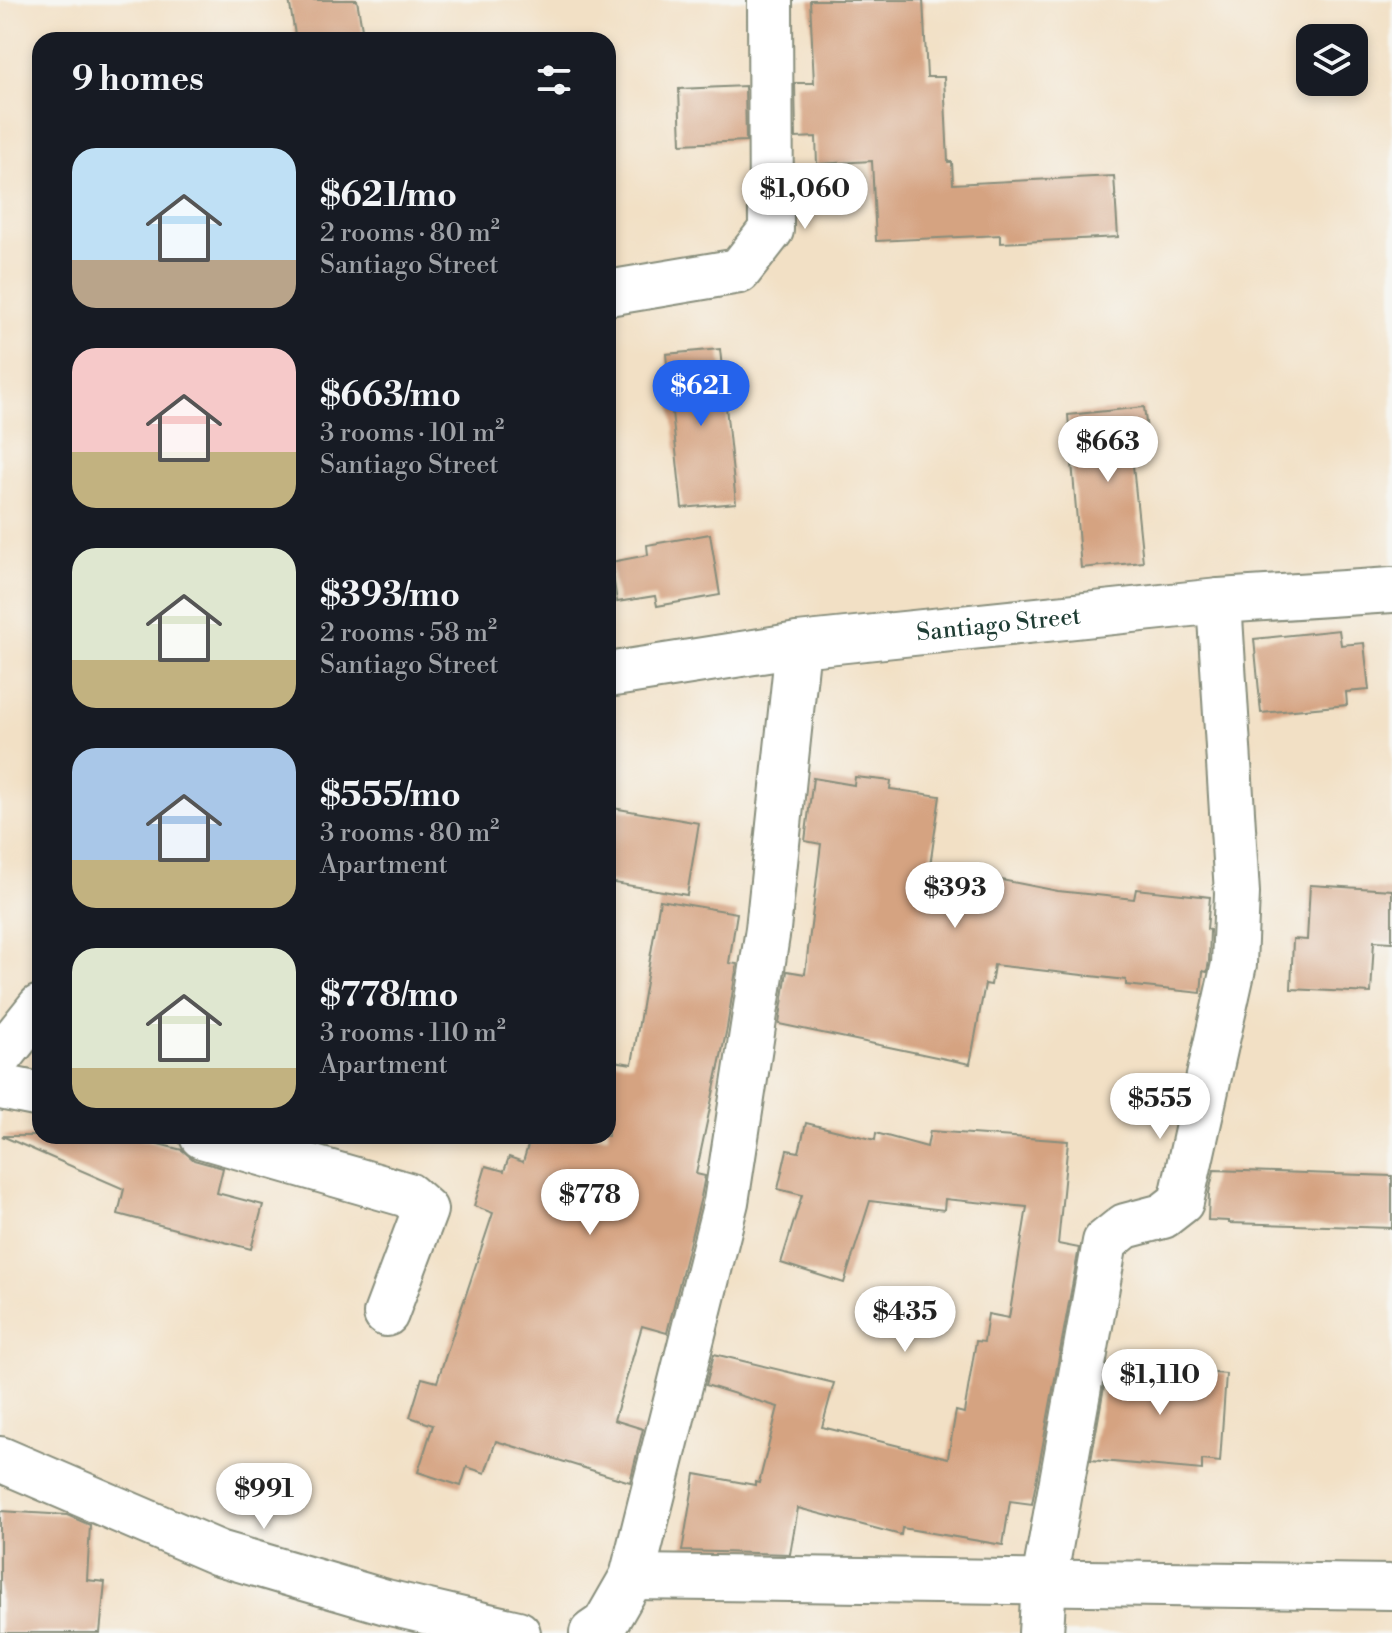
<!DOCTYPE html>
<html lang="en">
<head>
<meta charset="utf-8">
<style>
  body { margin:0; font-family:"Libre Bodoni",serif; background:#242831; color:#f1f3f6; height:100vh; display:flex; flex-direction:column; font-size:30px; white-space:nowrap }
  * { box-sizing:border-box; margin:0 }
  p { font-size:26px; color:#9ea1a6 }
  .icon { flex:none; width:44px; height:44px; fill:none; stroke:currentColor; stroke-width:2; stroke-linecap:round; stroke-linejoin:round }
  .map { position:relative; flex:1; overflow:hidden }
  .panel { position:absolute; left:32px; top:32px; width:584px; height:1112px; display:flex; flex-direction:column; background:#171b24; border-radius:24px; box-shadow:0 4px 12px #0003 }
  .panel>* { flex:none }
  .tools { position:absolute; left:1296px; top:24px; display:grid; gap:16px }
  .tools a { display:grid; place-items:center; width:72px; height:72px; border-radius:16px; background:#171b24; box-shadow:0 4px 12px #0003; font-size:40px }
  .price { position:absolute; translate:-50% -68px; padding:0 18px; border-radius:28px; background:#fff; color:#222; font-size:26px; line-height:52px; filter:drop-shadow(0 2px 4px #0008) }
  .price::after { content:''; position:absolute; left:50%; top:48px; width:24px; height:18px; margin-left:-12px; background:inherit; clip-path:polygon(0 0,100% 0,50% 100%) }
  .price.active { background:#2563eb; color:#fff }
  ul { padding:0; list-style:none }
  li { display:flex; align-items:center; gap:24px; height:200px; padding:0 40px }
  li span { display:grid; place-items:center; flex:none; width:224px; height:160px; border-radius:24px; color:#555 }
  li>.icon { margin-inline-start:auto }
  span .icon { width:96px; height:96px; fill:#fffc; stroke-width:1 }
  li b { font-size:34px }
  h2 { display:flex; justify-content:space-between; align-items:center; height:96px; padding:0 40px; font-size:34px }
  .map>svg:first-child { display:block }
</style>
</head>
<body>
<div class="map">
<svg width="1392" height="1633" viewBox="0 0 1392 1633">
  <rect width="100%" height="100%" fill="#f6f6f2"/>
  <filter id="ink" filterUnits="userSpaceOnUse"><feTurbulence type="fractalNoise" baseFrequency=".0125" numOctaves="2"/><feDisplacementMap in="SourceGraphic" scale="16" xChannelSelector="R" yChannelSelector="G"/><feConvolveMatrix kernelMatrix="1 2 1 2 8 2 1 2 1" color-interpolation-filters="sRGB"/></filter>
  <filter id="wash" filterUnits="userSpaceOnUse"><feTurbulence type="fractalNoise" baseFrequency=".006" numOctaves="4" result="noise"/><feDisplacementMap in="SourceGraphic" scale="32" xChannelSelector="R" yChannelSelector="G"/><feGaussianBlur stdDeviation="1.8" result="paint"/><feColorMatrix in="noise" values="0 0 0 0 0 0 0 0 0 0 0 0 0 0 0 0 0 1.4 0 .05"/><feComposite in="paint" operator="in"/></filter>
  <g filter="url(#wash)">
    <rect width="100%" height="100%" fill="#f2e0c5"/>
    <g id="blocks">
      <g fill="#d5a381">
        <polygon points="289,0 357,0 364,40 296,40"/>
        <polygon points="810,0 923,0 927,77 944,77 948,162 952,162 953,184 1114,176 1118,237 1000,243 1000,235 876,241 872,161 817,164 816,137 796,138 795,83 814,83"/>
        <polygon points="745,86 746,141 681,144 679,89"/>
        <polygon points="720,349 736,503 682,508 666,354"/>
        <polygon points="1144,407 1150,454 1132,456 1143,562 1081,568 1068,415"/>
        <polygon points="710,534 720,595 657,606 655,596 617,602 611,562 648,555 647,545"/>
        <polygon points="1339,630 1341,645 1364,643 1369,690 1346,692 1347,705 1261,713 1254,639"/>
        <polygon points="855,777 891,781 890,789 940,796 930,866 1058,891 1134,899 1136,889 1210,897 1207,929 1210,930 1209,961 1207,972 1203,971 1201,993 1126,985 1126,980 994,965 991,985 985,984 970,1064 779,1024 787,971 805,974 821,844 805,841 813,778 854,785"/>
        <polygon points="613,808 699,823 687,895 608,882 608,837"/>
        <polygon points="1310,885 1392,890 1392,942 1374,941 1371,993 1291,989 1293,939 1307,940"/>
        <polygon points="660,900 737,913 729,963 737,964 727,1028 696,1174 705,1176 701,1197 667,1333 642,1326 614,1420 643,1429 630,1482 496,1441 485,1473 467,1467 461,1486 418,1472 433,1425 410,1417 422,1378 437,1382 493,1213 474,1206 486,1166 504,1171 509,1157 523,1162 531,1136 608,1136 608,1060 632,1064"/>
        <polygon points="806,1123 875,1140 876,1133 927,1147 930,1131 1068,1141 1058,1244 1079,1248 1032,1504 1010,1501 1003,1545 902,1528 901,1535 798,1508 790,1554 682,1551 695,1474 755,1485 755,1482 759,1483 778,1407 706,1385 714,1354 834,1383 822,1427 948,1458 956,1411 964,1413 976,1341 984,1342 988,1314 1009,1318 1027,1207 945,1199 944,1210 870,1201 844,1283 781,1263 802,1195 778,1189 787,1150 799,1152"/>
        <polygon points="2,1136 127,1136 182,1150 194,1160 223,1168 217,1193 263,1205 251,1249 118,1214 124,1189"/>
        <polygon points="1214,1170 1392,1176 1392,1228 1229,1223 1229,1221 1208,1220 1209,1193"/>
        <polygon points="1108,1364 1226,1374 1220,1462 1202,1460 1202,1470 1091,1460"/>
        <polygon points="0,1511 67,1515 90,1525 87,1580 105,1582 100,1633 0,1633"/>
      </g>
    </g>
  </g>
  <g filter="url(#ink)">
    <use href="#blocks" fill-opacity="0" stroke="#888e7c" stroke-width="2"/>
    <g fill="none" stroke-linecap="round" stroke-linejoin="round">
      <defs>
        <g id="street">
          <polyline points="608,293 739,271 771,230 770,0"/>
          <polyline points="0,1087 40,1095"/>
          <polyline points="202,1136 408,1195 425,1210 386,1314"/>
          <polyline points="0,1459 219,1553 386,1602 518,1633"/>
          <polyline points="632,1577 1392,1587"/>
          <polyline points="592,1633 605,1624 632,1577 726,1202 768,929 798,645"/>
          <polyline points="1041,1633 1044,1581 1105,1242 1125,1226 1163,1216 1181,1202 1234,964 1237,893 1219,601"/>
        </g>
        <g id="secondary">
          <path id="s1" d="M608,675L798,645L1219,601L1392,590"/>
          <polyline points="0,1057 40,1007"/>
        </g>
      </defs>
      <use href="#street" stroke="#888e7c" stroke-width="48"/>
      <use href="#secondary" stroke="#888e7c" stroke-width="48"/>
      <use href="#street" stroke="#fff" stroke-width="44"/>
      <use href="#secondary" stroke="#fff" stroke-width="44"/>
    </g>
  </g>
  <g text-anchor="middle" stroke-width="6" stroke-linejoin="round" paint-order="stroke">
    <g font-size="24" fill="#1f3d34" stroke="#f6f6f2">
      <text dy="8" stroke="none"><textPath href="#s1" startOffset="394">Santiago Street</textPath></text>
    </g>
  </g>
</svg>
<div class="tools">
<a><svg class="icon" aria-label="layers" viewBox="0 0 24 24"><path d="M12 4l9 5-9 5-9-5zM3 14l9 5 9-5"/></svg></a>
</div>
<b class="price" style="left:805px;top:231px">$1,060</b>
<b class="price active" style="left:701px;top:428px">$621</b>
<b class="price" style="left:1108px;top:484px">$663</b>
<b class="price" style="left:955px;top:930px">$393</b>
<b class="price" style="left:1160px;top:1141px">$555</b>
<b class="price" style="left:590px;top:1237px">$778</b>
<b class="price" style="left:905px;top:1354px">$435</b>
<b class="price" style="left:1160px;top:1417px">$1,110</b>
<b class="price" style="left:264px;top:1531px">$991</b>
<section class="panel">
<h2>9 homes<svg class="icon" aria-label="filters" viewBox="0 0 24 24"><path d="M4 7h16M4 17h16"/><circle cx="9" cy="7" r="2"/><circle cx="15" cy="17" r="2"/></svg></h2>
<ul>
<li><span style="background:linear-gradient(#bfe0f5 70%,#b9a48a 0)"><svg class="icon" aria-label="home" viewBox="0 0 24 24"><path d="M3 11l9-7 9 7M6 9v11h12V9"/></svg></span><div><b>$621/mo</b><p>2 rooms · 80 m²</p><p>Santiago Street</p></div></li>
<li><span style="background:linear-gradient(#f6c9c9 65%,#c2b280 0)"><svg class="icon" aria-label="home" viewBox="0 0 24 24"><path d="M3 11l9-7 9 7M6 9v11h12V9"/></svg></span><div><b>$663/mo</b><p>3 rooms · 101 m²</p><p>Santiago Street</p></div></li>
<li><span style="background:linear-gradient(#dfe7d0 70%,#c2b280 0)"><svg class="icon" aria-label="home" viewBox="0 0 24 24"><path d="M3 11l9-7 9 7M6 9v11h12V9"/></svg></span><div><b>$393/mo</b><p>2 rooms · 58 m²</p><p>Santiago Street</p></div></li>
<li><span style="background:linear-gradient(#a9c7e8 70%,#c2b280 0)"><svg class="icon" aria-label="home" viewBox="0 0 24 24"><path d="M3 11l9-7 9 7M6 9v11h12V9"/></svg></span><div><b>$555/mo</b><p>3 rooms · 80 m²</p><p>Apartment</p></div></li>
<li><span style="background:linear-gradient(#dfe7d0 75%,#c2b280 0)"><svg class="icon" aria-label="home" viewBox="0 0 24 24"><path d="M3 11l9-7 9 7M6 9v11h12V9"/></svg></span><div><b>$778/mo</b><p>3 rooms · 110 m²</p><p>Apartment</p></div></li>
</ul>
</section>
</div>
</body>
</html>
